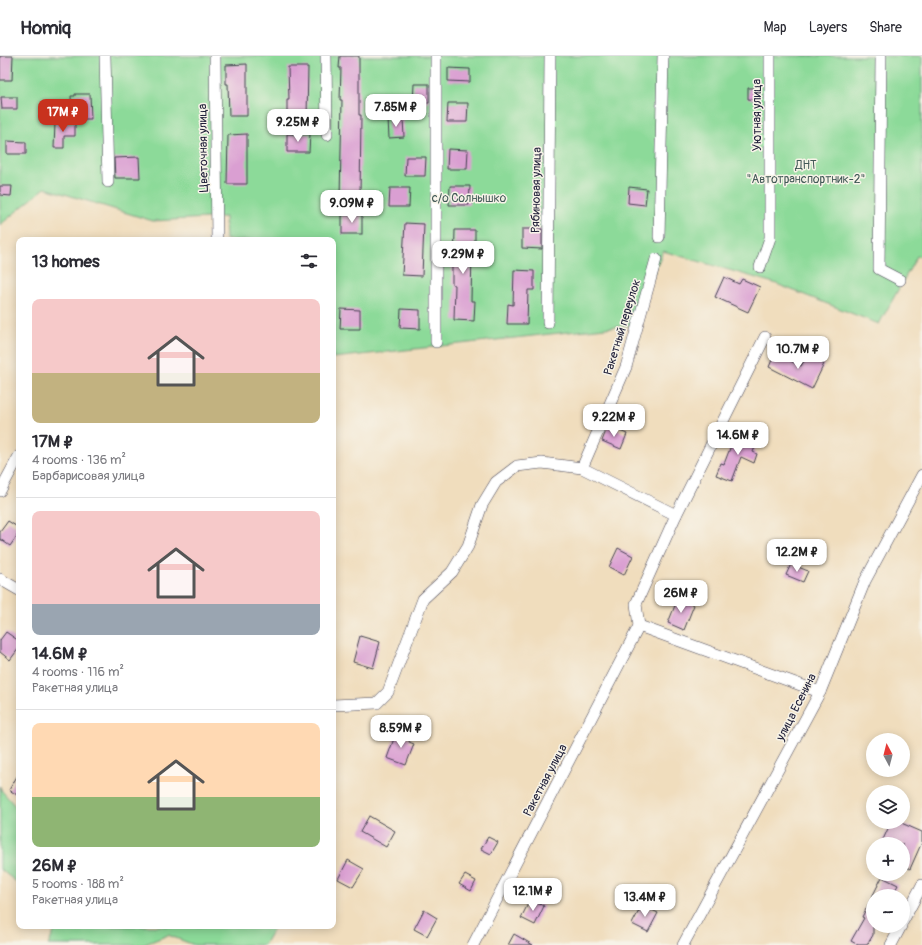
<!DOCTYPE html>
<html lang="en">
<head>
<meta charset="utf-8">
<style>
  body { margin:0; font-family:Pangolin,sans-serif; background:#f2f2f3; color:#2b2b33; height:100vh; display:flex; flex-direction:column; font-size:15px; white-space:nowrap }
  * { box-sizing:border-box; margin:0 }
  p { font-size:13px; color:#7c7c81 }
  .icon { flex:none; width:22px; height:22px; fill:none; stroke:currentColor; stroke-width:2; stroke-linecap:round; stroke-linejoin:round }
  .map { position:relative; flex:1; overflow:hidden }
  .sheet { position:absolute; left:16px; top:181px; width:320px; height:692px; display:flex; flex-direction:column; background:#fff; border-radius:8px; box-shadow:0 2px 10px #0003 }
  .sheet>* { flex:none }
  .needle { width:26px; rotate:353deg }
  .tools { position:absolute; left:866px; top:677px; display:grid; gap:8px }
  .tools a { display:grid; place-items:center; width:44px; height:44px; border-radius:50%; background:#fff; box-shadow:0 2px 10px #0003; font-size:20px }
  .price { position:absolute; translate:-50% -34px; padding:0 9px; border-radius:8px; background:#fff; color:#222; font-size:13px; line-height:26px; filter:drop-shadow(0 1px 2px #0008) }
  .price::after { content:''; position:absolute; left:50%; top:24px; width:12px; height:9px; margin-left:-6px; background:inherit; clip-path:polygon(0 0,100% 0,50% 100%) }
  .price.on { background:#c8321e; color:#fff }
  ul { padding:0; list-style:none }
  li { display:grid; align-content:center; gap:8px; height:212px; padding:0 16px }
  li+li { border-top:1px solid #e1e1e2 }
  li span { display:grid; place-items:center; height:124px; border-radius:8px; color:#555 }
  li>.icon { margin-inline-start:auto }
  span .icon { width:72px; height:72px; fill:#fffc; stroke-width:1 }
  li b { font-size:17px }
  h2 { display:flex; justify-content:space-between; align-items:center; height:48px; padding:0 16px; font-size:17px }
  header { display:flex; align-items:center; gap:24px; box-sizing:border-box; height:56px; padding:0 20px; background:#fff; border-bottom:1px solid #e1e1e2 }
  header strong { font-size:19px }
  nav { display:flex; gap:22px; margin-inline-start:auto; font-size:14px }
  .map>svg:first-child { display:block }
</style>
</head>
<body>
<header>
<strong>Homiq</strong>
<nav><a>Map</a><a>Layers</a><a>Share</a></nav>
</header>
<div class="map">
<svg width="922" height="889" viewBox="0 0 922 889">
  <rect width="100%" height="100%" fill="#f7f3e8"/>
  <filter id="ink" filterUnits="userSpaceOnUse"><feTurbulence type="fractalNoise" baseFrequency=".025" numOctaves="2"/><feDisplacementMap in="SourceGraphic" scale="8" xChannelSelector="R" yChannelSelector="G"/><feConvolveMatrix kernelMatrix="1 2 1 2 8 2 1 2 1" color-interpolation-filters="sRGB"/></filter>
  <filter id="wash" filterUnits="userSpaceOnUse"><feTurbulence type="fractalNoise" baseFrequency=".012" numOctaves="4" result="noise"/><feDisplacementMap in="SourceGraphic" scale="16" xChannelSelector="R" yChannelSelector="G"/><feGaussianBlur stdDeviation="0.9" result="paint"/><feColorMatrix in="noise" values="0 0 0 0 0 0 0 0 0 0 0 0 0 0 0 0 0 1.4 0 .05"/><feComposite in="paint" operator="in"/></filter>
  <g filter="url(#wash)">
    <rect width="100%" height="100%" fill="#f0ddbd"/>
    <g fill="#8cda99" stroke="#577e6a">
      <polygon points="0,0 922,0 922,201 917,200 879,268 774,227 663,195 632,269 333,302 333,184 226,184 225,161 153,165 45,132 0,169"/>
      <polygon points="0,730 2,735 16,751 19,752 19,828 0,813"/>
      <polygon points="57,870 275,870 264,889 194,889 168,879 143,889 48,889"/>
    </g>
    <g id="blocks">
      <g fill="#da9fd2">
        <polygon points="0,0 13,0 12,24 0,24"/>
        <polygon points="340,0 359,0 359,59 361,59 360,142 340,141 342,44 340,44 341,12 339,12"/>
        <polygon points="247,8 247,60 229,60 228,28 226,28 226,9"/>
        <polygon points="288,11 308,11 307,61 287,61 287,44 289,44"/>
        <polygon points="448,12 470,13 470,26 448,25"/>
        <polygon points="414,28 429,28 429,47 413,47"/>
        <polygon points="748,32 759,32 758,44 748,43"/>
        <polygon points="75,38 90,38 91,63 72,63 71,40 75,40"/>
        <polygon points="1,41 17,41 17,53 2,53"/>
        <polygon points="448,47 468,47 467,66 447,66"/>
        <polygon points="403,62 404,81 389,82 388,63"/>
        <polygon points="55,67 75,67 75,80 64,80 64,92 54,92"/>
        <polygon points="247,78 247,128 227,128 228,79"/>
        <polygon points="287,78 310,78 309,96 287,96"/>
        <polygon points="7,85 26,86 26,98 7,98"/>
        <polygon points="448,93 468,94 467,113 447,113"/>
        <polygon points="139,101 140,122 115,122 114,102"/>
        <polygon points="406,101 426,101 425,120 405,120"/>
        <polygon points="0,130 12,130 11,140 0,139"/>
        <polygon points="450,130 470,130 469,149 449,149"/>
        <polygon points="629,131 647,133 645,149 628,147"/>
        <polygon points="390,132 410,132 409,151 389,151"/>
        <rect x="342" y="159" width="20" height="19"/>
        <polygon points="405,167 424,168 422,220 402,219"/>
        <polygon points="522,173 542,173 542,193 522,192"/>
        <polygon points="455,174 475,174 475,193 472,193 471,245 475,245 474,265 454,264 455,229 452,228 452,209 454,209"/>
        <polygon points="514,214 534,215 534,234 528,234 527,268 507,268 508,248 513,249"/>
        <polygon points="724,221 739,228 742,223 760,231 748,256 715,241"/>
        <polygon points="341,253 360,254 360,273 340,273"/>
        <polygon points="401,253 420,254 420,273 400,272"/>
        <polygon points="775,297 801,310 807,300 824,308 812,333 769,311"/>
        <polygon points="608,370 627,378 621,393 602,385"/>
        <polygon points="744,376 759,382 753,396 757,398 754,407 741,401 732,425 716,419 721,407 724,408 732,387 738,389"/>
        <polygon points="8,465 19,472 19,477 10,490 0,483 0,476"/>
        <polygon points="618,492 633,500 624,519 609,511"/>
        <polygon points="791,508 808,515 803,526 786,519"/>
        <polygon points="678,542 694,549 684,574 668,567"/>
        <polygon points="6,576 19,585 19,592 10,604 0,596 0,584"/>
        <polygon points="360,580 380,586 373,612 353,606"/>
        <polygon points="396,677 410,682 409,686 414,688 406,709 387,702"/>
        <polygon points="19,717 19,740 9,734"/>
        <polygon points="369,760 395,775 386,791 360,776"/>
        <polygon points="891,766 899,766 922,776 922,786 910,813 903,809 903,788 881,788"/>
        <polygon points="488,781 498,786 491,798 481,793"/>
        <polygon points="348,804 364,813 353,831 338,823"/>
        <polygon points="465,819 476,825 471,835 459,828"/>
        <polygon points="882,821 898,829 892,840 873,840 873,879 867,889 858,889 851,885 864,862 862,861"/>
        <polygon points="530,844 544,850 535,869 521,862"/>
        <polygon points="642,849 658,857 648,876 632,868"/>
        <polygon points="424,854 437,862 427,880 414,873"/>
        <polygon points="514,878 533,889 508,889"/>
      </g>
    </g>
  </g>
  <g filter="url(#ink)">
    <use href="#blocks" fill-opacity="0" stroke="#413e4e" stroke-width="1"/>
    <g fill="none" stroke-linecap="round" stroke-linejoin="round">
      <defs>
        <g id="minor">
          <polyline points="105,0 108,126"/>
          <polyline points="215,0 217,184"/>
          <polyline points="326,0 327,79"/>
          <polyline points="881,0 879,213 900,224"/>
          <polyline points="659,181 663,0"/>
          <polyline points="760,211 770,182 770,0"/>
          <polyline points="548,267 550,0"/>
          <polyline points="436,286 436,0"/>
          <polyline points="582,412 626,311 656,203"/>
          <polyline points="0,435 19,400"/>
          <polyline points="0,523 19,534"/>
          <polyline points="639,570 820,636"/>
          <polyline points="333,649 377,647 388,636 423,543 452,516 468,490 482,449 496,426 517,410 542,407 582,412 676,459"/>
          <polyline points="903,865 922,829"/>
          <polyline points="473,889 639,570 636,548 676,459 765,281"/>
          <polyline points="683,889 820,636 865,525 922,419"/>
          <polyline points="891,889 901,870"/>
        </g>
      </defs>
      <use href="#minor" stroke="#413e4e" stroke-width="12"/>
      <use href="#minor" stroke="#fff" stroke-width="11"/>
    </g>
  </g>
  <g text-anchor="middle" stroke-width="3" stroke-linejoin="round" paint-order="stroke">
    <g font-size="12" fill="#22223b" stroke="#f7f3e8">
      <text transform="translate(757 59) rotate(-90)" y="4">Уютная улица</text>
      <text transform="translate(203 92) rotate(-91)" y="4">Цветочная улица</text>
      <text transform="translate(536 134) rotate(-89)" y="4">Рябиновая улица</text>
      <text transform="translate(622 271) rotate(-73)" y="4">Ракетный переулок</text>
      <text transform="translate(796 651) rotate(-63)" y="4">улица Есенина</text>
      <text transform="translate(545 724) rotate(-62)" y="4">Ракетная улица</text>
    </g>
    <g font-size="12" fill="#425957" stroke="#f7f3e8">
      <text x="806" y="113">ДНТ<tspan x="806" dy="14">"Автотранспортник-2"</tspan></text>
      <text x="469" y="146">с/о Солнышко</text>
    </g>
  </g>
</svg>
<div class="tools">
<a><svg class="needle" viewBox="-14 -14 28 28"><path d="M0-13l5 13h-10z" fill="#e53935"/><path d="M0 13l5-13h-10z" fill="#7c7c81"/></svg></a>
<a><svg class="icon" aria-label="layers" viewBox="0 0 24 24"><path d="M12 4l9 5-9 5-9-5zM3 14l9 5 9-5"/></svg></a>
<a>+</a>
<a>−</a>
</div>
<b class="price" style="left:396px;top:72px">7.85M ₽</b>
<b class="price on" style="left:63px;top:77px">17M ₽</b>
<b class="price" style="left:298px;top:87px">9.25M ₽</b>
<b class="price" style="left:352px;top:168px">9.09M ₽</b>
<b class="price" style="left:463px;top:219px">9.29M ₽</b>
<b class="price" style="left:798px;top:314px">10.7M ₽</b>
<b class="price" style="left:614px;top:382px">9.22M ₽</b>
<b class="price" style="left:738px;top:400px">14.6M ₽</b>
<b class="price" style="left:797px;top:517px">12.2M ₽</b>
<b class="price" style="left:681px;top:558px">26M ₽</b>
<b class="price" style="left:401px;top:693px">8.59M ₽</b>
<b class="price" style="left:533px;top:856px">12.1M ₽</b>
<b class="price" style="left:645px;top:862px">13.4M ₽</b>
<section class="sheet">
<h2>13 homes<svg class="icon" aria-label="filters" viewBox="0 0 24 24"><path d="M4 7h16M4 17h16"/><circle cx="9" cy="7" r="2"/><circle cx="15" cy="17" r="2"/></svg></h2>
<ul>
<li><span style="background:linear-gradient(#f6c9c9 60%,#c2b280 0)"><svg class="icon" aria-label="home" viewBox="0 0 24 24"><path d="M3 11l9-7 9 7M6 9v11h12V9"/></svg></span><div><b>17M ₽</b><p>4 rooms · 136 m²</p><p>Барбарисовая улица</p></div></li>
<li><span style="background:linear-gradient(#f6c9c9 75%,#9aa5b1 0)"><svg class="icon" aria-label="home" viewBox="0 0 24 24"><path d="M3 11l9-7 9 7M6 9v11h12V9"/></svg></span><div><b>14.6M ₽</b><p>4 rooms · 116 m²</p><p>Ракетная улица</p></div></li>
<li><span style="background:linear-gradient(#ffd9b3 60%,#8fb573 0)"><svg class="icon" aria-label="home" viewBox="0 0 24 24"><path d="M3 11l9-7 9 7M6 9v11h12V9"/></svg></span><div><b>26M ₽</b><p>5 rooms · 188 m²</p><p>Ракетная улица</p></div></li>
</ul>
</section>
</div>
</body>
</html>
